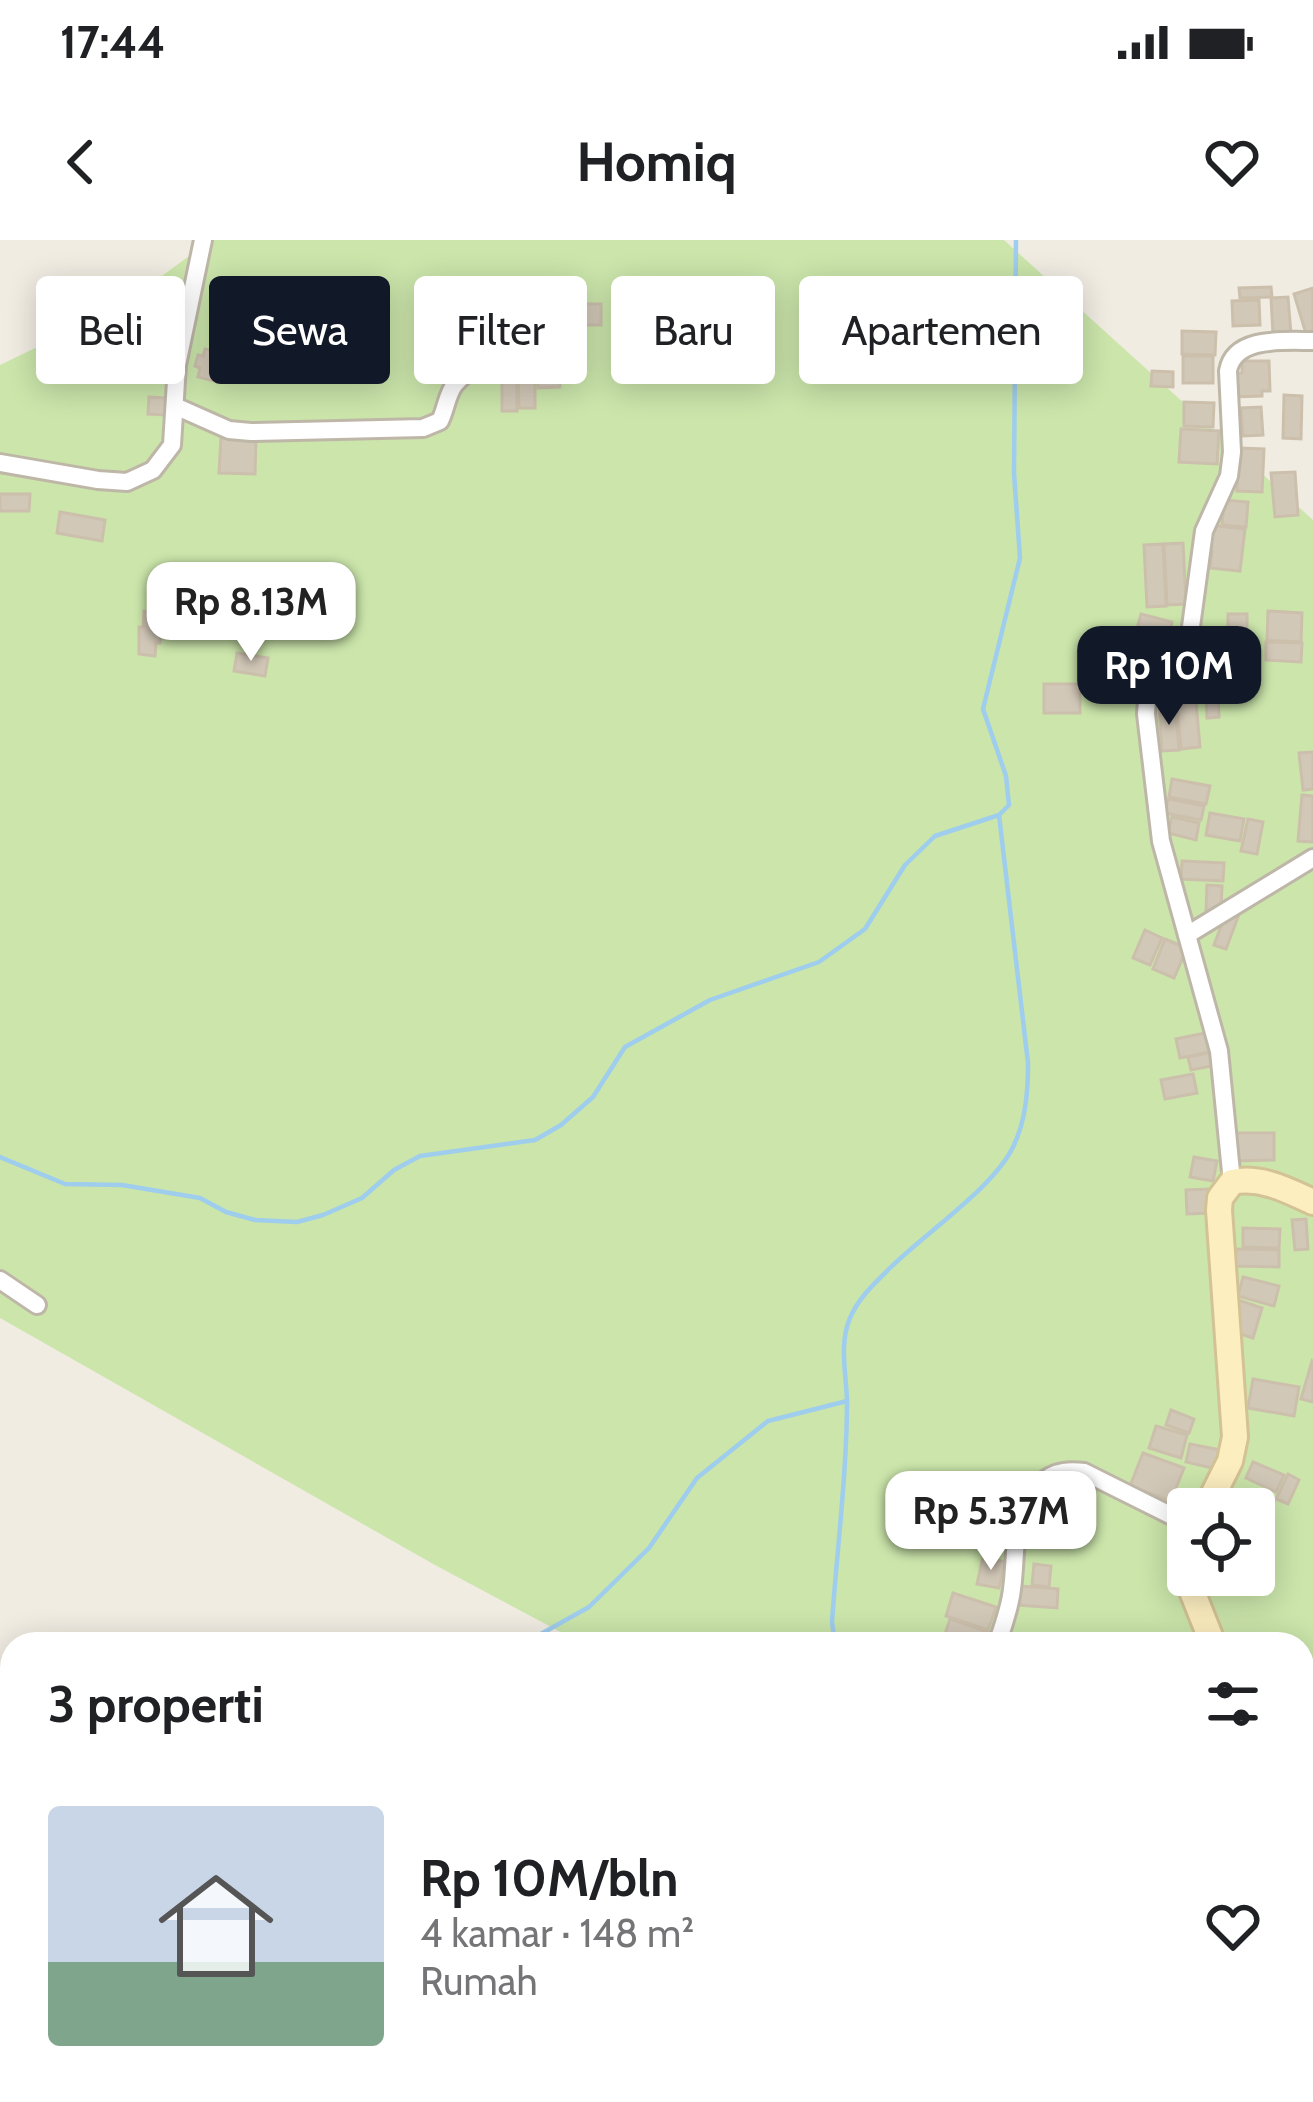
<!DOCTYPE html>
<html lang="id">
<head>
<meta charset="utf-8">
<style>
  body { margin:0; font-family:Cabin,sans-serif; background:#f6f6f6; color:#202124; height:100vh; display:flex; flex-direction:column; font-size:45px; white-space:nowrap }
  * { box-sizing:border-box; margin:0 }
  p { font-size:39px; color:#757577 }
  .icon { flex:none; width:66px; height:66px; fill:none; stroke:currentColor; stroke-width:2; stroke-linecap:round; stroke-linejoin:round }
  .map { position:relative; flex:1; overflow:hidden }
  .drawer { position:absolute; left:0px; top:1392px; width:1314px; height:471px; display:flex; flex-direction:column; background:#fff; border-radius:36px 36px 0 0; box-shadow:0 6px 30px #0003 }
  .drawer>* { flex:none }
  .guide { position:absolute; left:36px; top:36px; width:1242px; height:108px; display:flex; gap:24px }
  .buttons { position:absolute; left:1167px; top:1248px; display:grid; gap:24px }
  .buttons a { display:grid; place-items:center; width:108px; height:108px; border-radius:12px; background:#fff; box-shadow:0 6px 30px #0003; font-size:60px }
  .price { position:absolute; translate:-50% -102px; padding:0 27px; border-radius:24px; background:#fff; color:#222; font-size:39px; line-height:78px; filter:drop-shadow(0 3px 6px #0008) }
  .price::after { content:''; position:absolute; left:50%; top:72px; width:36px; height:27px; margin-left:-18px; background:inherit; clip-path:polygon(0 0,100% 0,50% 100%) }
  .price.current { background:#111827; color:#fff }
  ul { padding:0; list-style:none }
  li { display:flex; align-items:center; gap:36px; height:300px; padding:0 48px }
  li span { display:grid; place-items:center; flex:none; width:336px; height:240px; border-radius:12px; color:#555 }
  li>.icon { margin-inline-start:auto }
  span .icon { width:144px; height:144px; fill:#fffc; stroke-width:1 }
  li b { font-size:51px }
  h2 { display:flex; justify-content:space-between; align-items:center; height:144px; padding:0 48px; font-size:51px }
  .chip { padding:0 42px; border-radius:12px; background:#fff; box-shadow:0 6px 30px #0003; font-size:42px; line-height:108px }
  .chip.current { background:#111827; color:#fff }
  .status { display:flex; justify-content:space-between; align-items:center; height:84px; padding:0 60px; background:#fff; direction:ltr }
  .status svg { height:33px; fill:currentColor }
  header { display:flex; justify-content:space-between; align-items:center; height:156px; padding:0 48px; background:#fff; font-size:54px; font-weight:700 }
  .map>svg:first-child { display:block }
</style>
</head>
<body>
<div class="status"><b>17:44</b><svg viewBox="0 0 49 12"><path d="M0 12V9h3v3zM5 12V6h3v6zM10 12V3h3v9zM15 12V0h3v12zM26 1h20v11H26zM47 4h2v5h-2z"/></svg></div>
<header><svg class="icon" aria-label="back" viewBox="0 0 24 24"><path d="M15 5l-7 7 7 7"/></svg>Homiq<svg class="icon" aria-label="heart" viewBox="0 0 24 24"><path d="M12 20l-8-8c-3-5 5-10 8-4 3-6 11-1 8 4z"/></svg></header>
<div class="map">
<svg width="1313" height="1862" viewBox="0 0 1313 1862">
  <rect width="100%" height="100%" fill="#f1ece2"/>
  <path fill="#cbe5ab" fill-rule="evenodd" d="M211,0H1004L1313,280V1794L1302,1788V1404H583L435,1325L0,1078V125L118,68ZM1188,1269H1254V1335H1188Z"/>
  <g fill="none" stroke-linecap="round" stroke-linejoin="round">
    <g stroke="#9fcded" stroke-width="4.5">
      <polyline points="0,917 65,944 122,945 200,958 226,972 255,980 297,982 323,975 362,958 394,930 420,916 535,900 561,885 593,857 625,807 710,760 819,722 865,689 905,625 935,596 999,575"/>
      <polyline points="523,1404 589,1367 649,1308 697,1238 768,1181 847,1161"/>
      <path d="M835,1404L832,1382C837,1310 847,1232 847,1160C846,1133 839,1104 850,1078C859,1057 875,1043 890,1028C925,993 995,947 1014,905C1026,879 1028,851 1028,823L999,575L1009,565L1006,536L983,469L1020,318L1014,233L1016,0"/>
    </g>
  </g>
  <g fill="#d2c8b8" stroke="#ccc0ac" stroke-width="3">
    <polygon points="1271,47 1272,57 1240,58 1239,48"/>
    <polygon points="1313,48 1313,96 1307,97 1294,54"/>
    <polygon points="1288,57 1291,94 1273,95 1271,58"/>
    <polygon points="1259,60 1260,85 1233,86 1232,61"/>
    <rect x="584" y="64" width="17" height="21"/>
    <polygon points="566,75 567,98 535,98 535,76"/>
    <rect x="500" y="80" width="13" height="29"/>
    <polygon points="1182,91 1216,92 1215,115 1182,114"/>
    <rect x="426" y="99" width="17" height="41"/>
    <polygon points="336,106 385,107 385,134 336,133"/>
    <polygon points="205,109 225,114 218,142 198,137 200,128 195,126 198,115 203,116"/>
    <rect x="1183" y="116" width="30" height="27"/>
    <polygon points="537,119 559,119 560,147 538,148"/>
    <polygon points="1242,121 1269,121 1270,151 1262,151 1262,156 1233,157 1233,134 1242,133"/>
    <polygon points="518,123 535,123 535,168 519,168"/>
    <polygon points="517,131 517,171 502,171 502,132"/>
    <polygon points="1152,131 1173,132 1173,147 1151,146"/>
    <polygon points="1284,155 1302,156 1301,199 1283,198"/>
    <polygon points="149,157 166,158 165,175 148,174"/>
    <polygon points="1184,162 1214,163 1213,187 1184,186"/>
    <polygon points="1261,167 1263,195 1243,196 1241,168"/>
    <polygon points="1181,189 1219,191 1217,224 1179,222"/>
    <polygon points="221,197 256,198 255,234 219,233"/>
    <polygon points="1239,208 1264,209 1262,252 1237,251"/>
    <polygon points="1295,232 1298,275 1275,277 1271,233"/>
    <polygon points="0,254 30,254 29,271 0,271"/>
    <polygon points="1224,260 1248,262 1246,287 1222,285"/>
    <polygon points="60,272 105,280 102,301 57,293"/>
    <polygon points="1209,285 1245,289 1240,331 1210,328 1212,312 1206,311"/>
    <polygon points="1183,303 1186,364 1167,365 1164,304"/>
    <polygon points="1163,304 1166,366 1147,367 1144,305"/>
    <polygon points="144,371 157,373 155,389 162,389 160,403 156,403 155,416 139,414 139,387 143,387"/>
    <polygon points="1268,371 1302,373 1301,402 1267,400"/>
    <polygon points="1141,374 1172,382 1161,424 1130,415"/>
    <polygon points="1228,374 1247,374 1247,405 1228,406"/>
    <polygon points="1266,402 1302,403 1301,422 1266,420"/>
    <polygon points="237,413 268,418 265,436 234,431"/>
    <polygon points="1178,416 1194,416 1194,425 1205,425 1205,445 1172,446 1172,427 1178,427"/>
    <polygon points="1107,434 1127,435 1127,454 1107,454"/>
    <rect x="1044" y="444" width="36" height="29"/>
    <polygon points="1218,450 1219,477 1207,478 1206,451"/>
    <polygon points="1196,462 1200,507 1181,509 1177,464"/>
    <polygon points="1175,464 1179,510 1162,511 1159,465"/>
    <polygon points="1313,512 1313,549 1303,550 1299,513"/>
    <polygon points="1172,539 1210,546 1206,564 1169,557"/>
    <polygon points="1302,555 1313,556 1313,602 1298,601"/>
    <polygon points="1168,559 1204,566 1201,580 1165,573"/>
    <polygon points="1210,573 1244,579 1240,601 1206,595"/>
    <polygon points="1172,577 1199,583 1196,600 1168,593"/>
    <polygon points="1248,579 1263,582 1257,614 1241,611"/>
    <polygon points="1182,621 1224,623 1223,641 1181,639"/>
    <polygon points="1207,645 1222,646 1221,671 1206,671"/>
    <polygon points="1226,673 1238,677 1226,709 1214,705"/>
    <polygon points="1145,690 1162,698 1150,725 1133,718"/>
    <polygon points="1165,699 1187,708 1174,738 1153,729"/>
    <polygon points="1205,793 1209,812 1180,818 1176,799"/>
    <polygon points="1213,812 1216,825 1191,830 1188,817"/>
    <polygon points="1193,834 1197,853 1165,859 1161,840"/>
    <polygon points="1236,893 1274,893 1274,920 1236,921"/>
    <polygon points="1194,917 1217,921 1213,941 1190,937"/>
    <polygon points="1210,949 1211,973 1187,974 1186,950"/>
    <polygon points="1306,979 1308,1009 1295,1010 1292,980"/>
    <polygon points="1243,988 1280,989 1279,1008 1243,1007"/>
    <polygon points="1233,1009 1279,1010 1279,1027 1233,1026"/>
    <polygon points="1243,1037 1279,1046 1274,1066 1238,1056"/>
    <polygon points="1238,1060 1262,1068 1253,1098 1228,1090"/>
    <polygon points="1312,1121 1313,1122 1313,1162 1301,1159"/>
    <polygon points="1253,1139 1299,1147 1294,1176 1248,1168"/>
    <polygon points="1171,1170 1194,1179 1189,1193 1166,1185"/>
    <polygon points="1156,1186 1187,1195 1181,1218 1149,1208"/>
    <polygon points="1190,1204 1220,1210 1216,1229 1186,1222"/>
    <polygon points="1143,1213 1184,1228 1171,1261 1130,1246"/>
    <polygon points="1253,1222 1284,1235 1276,1252 1246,1238"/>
    <polygon points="1288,1234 1299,1240 1288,1264 1276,1259"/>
    <polygon points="1257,1255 1274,1262 1263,1290 1254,1287 1254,1269 1251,1269"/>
    <polygon points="983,1317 1005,1322 999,1348 977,1344"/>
    <polygon points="1034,1324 1051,1326 1049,1347 1032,1345"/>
    <polygon points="1019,1346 1058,1349 1057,1368 1018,1365"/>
    <polygon points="953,1353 996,1367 988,1390 946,1376"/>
    <polygon points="950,1379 991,1393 988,1404 974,1404 945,1394"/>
    <polygon points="205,1851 230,1851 227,1862 202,1862"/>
  </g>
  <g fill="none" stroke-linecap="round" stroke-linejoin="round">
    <defs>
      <polyline id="lane" points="133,1851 143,1862"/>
      <g id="street">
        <path d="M175,166L229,190L251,192L423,188L440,181C446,169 447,154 455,144C482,113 531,115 568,113"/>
        <polyline points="0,223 98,240 127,242 153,230 172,205 177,125 203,0"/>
        <polyline points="1187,695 1313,618"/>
        <path d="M1232,942L1219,811L1161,601L1146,474L1148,443L1156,431L1183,404L1190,394L1204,291L1229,236L1232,212L1228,131C1234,96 1284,101 1313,101"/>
        <polyline points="0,1040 37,1065"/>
        <path d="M997,1404C1003,1386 1010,1368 1012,1349C1017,1313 1011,1281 1034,1251C1048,1233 1063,1229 1084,1232L1188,1284"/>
        <polyline points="178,1851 194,1862"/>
        <polyline points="286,1862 302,1851"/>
        <polyline points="544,1862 548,1851"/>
      </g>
      <g id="secondary">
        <path d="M1206,1269L1230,1221L1235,1197L1219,970L1220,958L1232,942C1261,936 1287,950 1313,962"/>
        <polyline points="1189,1335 1190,1346 1213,1404"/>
        <polyline points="0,1786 12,1787"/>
      </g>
    </defs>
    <use href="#lane" stroke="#beb7a8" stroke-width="15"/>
    <use href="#street" stroke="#beb7a8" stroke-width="22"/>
    <use href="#secondary" stroke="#d3c295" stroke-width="30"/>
    <polyline stroke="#bdaf97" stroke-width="3" stroke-dasharray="6 6" stroke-linecap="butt" points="1302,1813 1313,1823"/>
    <use href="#lane" stroke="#fff" stroke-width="9"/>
    <use href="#street" stroke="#fff" stroke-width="16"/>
    <use href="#secondary" stroke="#fdeec0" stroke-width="24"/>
  </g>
</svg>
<div class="buttons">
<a><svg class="icon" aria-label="locate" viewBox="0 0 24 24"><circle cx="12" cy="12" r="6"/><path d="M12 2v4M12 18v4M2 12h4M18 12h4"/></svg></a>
</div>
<b class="price" style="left:251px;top:424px">Rp 8.13M</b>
<b class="price current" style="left:1169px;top:488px">Rp 10M</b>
<b class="price" style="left:991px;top:1333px">Rp 5.37M</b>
<div class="guide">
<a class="chip">Beli</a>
<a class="chip current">Sewa</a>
<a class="chip">Filter</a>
<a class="chip">Baru</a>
<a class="chip">Apartemen</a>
</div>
<section class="drawer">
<h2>3 properti<svg class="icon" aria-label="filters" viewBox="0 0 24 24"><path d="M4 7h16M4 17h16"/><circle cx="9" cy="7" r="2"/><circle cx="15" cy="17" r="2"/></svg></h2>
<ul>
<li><span style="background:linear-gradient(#c9d6e8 65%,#7fa58c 0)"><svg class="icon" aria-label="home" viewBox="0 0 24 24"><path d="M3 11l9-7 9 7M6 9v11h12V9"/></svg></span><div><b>Rp 10M/bln</b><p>4 kamar · 148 m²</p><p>Rumah</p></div><svg class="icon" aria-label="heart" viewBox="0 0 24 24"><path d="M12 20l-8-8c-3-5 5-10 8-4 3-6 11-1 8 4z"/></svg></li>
</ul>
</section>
</div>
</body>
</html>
